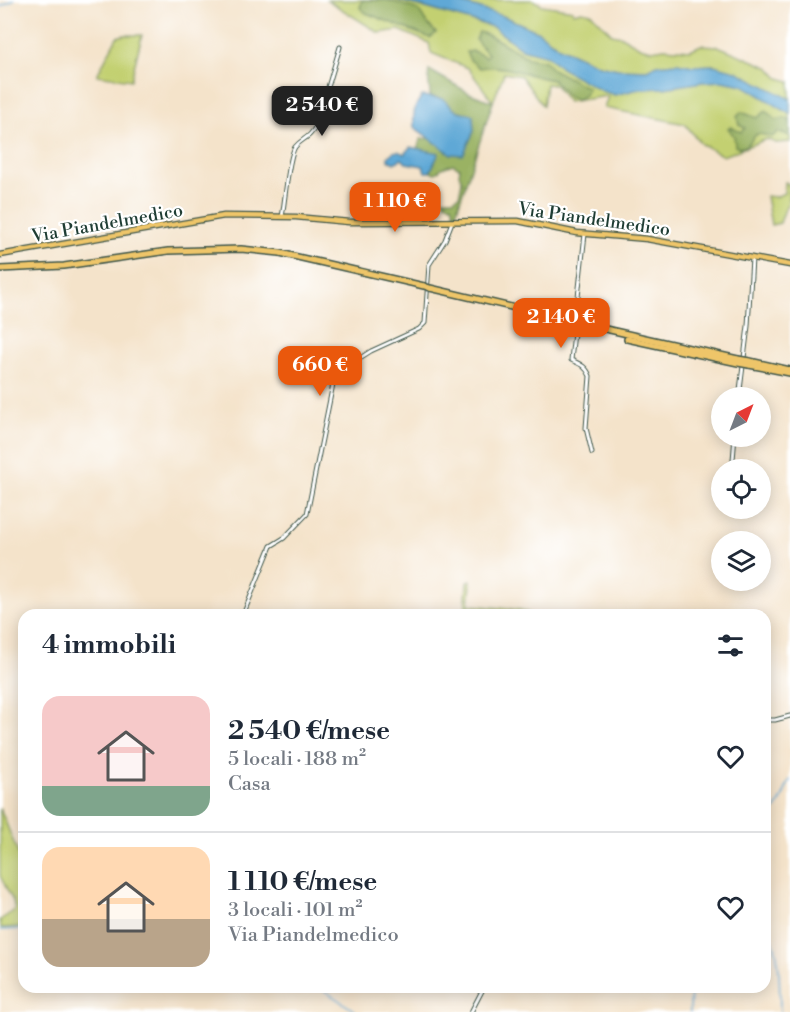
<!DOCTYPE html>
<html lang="it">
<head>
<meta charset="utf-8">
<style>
  body { margin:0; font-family:"Libre Bodoni",serif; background:#f2f2f3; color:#1f2937; height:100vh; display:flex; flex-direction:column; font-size:22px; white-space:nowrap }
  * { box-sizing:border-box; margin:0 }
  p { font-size:20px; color:#747a83 }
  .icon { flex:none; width:33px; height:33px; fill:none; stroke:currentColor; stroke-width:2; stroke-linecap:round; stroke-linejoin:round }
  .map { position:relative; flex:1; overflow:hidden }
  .side { position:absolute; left:18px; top:609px; width:753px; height:384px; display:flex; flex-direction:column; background:#fff; border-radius:18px; box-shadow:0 3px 15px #0003 }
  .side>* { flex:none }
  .needle { width:39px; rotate:42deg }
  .tools { position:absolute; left:711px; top:387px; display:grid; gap:12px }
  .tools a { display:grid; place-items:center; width:60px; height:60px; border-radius:50%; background:#fff; box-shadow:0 3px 15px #0003; font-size:30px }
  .price { position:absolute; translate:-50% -51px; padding:0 14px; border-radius:12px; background:#ea580c; color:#fff; font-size:20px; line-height:39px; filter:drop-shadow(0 2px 3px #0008) }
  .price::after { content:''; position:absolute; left:50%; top:36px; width:18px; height:14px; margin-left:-9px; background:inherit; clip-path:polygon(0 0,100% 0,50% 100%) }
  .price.current { background:#222; color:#fff }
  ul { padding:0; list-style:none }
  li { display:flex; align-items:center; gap:18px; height:150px; padding:0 24px }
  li+li { border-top:2px solid #e0e1e3 }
  li span { display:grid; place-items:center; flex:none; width:168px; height:120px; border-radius:18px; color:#555 }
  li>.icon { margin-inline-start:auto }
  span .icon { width:72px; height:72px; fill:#fffc; stroke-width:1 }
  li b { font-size:26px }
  h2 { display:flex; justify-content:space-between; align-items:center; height:72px; padding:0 24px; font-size:26px }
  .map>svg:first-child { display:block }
</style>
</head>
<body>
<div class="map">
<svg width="790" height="1012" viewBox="0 0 790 1012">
  <rect width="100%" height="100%" fill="#fff"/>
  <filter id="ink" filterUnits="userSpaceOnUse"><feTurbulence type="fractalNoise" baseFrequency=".0167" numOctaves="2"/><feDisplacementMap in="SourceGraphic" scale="12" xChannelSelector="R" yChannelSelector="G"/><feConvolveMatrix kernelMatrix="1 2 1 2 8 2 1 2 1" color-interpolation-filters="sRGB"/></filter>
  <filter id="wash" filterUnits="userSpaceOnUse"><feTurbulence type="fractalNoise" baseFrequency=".008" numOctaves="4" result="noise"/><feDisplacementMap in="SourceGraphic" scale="24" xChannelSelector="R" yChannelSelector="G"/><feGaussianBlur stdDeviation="1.35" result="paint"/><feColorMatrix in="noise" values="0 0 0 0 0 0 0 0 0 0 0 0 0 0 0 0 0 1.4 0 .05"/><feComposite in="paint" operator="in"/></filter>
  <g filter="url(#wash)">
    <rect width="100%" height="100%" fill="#f4e3ca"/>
    <g fill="#c3d071" stroke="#718652" stroke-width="1.5">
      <polygon points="327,0 398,0 493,27 522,49 549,56 561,68 614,95 639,89 664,88 703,82 722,81 743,85 790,114 790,142 776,143 767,139 723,156 701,144 685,124 604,108 608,96 568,102 555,85 546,84 543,106 521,76 504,73 493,102 468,68 431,53 429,43 399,30 379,33"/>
      <polygon points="452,0 533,0 542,5 573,10 573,13 582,11 591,13 612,34 621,36 640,47 652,50 664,48 690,50 701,45 718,46 770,68 779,78 790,81 790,99 754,81 714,65 693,66 677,63 657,65 647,70 618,69 599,65 559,47 539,32 503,16"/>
      <polygon points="124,35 142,35 131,80 97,75 117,37"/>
      <polygon points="785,182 789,184 788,206 786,206 780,223 771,225 766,196 776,197 784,193"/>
      <polygon points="470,580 471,584 469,605 521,610 533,615 498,615 472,610 470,615 465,615 467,582"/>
      <polygon points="0,808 24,868 24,927 1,928 0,920 15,910 13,901 0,876"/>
    </g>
    <g fill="#9ab263" stroke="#5c784c" stroke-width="1.5">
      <polygon points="362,0 388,0 419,10 425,21 436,33 430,38 366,13 360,8"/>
      <path d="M479,32L491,36L528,58L545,61L552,69L588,88L585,95L577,100L568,97L553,80C529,77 505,63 480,68L470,60L466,52L473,51L486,57L488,54L476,40Z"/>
      <path d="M429,70L469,93L493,102L455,216L452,205L445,203L443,199H453L459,196L462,181L459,174L460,168L453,164L442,168L436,173L430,172L439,153L417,149L421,139L430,138L451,154L473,115L455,110L443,99L430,96C430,87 427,77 429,70Z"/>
      <path d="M766,111L776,120L784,118L790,120V136L778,132L772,137C751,131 759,134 746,146L740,148L735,146L734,136L728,128L731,127L741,132L745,128L739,125L737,117L741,112L757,118Z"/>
    </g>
    <g fill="#5ea8d6" stroke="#3e7285" stroke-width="1.5">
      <polygon points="398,0 452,0 503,16 539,32 559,47 599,65 618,69 647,70 657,65 677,63 693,66 714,65 736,71 790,99 790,114 743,85 722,81 703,82 664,88 639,89 615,95 602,91 561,68 548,56 522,49 493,27"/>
      <path d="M422,96L443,99L455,110L473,115L474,131L463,155L451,154L414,127C413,114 414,106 422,96Z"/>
      <polygon points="410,147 439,153 430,172 425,172 423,166 406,163 402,159 394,163 388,160 388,157 393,152 398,151 404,154"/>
    </g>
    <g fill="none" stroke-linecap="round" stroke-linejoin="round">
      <g stroke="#5ea8d6" stroke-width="1.5">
        <polyline points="0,7 14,0"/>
        <path d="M765,817C783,806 781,797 790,780"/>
        <polyline points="1,930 24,929"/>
        <path d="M765,932H768C782,952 779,989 780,1012"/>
        <polyline points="319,987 355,1011"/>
        <polyline points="690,1012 691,987"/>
      </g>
    </g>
  </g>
  <g filter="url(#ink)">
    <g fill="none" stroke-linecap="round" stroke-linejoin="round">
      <defs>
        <g id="minor">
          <path d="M282,217C285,202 288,158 295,147C303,137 309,140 317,124L340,47"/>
          <path d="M585,234L571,360C580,364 586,366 590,376L586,428L592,453"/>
          <polyline points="739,398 748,326 752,258"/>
          <polyline points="733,460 735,436"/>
          <polyline points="243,615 271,546 284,538 307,514 335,374 371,351 419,329 425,323 429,265 445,240 452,222"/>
          <polyline points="765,720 775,720 790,716"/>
          <polyline points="471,1012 484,987"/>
        </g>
        <polyline id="major" points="0,255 224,216 296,217 349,222 518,221 577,233 647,239 790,265"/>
        <g id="highway">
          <polyline points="0,269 64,266 168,251 241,249 280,253 424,286"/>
          <polyline points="430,288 571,321"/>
          <polyline points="579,323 738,359"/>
          <polyline points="627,339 738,363"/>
          <polyline points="750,361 790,370"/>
          <polyline points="749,365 790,373"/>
        </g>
      </defs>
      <use href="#minor" stroke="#3f564a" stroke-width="5"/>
      <use href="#major" stroke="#3f564a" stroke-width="7"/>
      <use href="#highway" stroke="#3f564a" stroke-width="8"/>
      <use href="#minor" stroke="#fff" stroke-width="3"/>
      <use href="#major" stroke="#eec569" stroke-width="4.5"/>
      <use href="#highway" stroke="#eec569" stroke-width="5"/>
      <defs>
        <g id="highway-bridge">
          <polyline points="424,286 430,288"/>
          <polyline points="570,325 579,327"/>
          <polyline points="738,359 750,361"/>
          <polyline points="738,363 749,365"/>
        </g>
      </defs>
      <use href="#highway-bridge" stroke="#3f564a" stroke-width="8" stroke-linecap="butt"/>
      <use href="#highway-bridge" stroke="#eec569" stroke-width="5"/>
    </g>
  </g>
  <g text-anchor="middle" stroke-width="4.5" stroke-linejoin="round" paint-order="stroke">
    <g font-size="18" fill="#1f3d34" stroke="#fff">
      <text transform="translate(594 219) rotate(8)" y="6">Via Piandelmedico</text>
      <text transform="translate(107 223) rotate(-10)" y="6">Via Piandelmedico</text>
    </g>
  </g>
</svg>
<div class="tools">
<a><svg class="needle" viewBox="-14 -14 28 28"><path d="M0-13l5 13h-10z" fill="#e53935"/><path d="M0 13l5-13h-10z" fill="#747a83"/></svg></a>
<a><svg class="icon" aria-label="locate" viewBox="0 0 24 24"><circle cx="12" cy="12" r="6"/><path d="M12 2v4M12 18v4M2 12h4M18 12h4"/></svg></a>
<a><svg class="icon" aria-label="layers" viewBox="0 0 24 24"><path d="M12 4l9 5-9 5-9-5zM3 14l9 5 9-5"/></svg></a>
</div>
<b class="price current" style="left:322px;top:137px">2 540 €</b>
<b class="price" style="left:395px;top:233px">1 110 €</b>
<b class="price" style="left:561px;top:349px">2 140 €</b>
<b class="price" style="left:320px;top:397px">660 €</b>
<section class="side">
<h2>4 immobili<svg class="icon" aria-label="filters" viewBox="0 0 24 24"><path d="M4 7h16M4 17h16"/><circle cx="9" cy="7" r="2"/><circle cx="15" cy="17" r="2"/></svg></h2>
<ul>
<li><span style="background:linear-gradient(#f6c9c9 75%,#7fa58c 0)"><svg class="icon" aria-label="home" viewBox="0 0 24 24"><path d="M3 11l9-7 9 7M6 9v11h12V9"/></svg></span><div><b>2 540 €/mese</b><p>5 locali · 188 m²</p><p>Casa</p></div><svg class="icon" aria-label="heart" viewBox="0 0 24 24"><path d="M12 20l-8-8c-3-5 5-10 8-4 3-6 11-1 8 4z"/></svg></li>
<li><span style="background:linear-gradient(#ffd9b3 60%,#b9a48a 0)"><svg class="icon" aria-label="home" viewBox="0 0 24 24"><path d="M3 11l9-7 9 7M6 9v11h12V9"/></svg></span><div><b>1 110 €/mese</b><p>3 locali · 101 m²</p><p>Via Piandelmedico</p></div><svg class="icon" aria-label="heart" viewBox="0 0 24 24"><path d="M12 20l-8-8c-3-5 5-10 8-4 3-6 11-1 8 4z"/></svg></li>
</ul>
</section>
</div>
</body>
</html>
